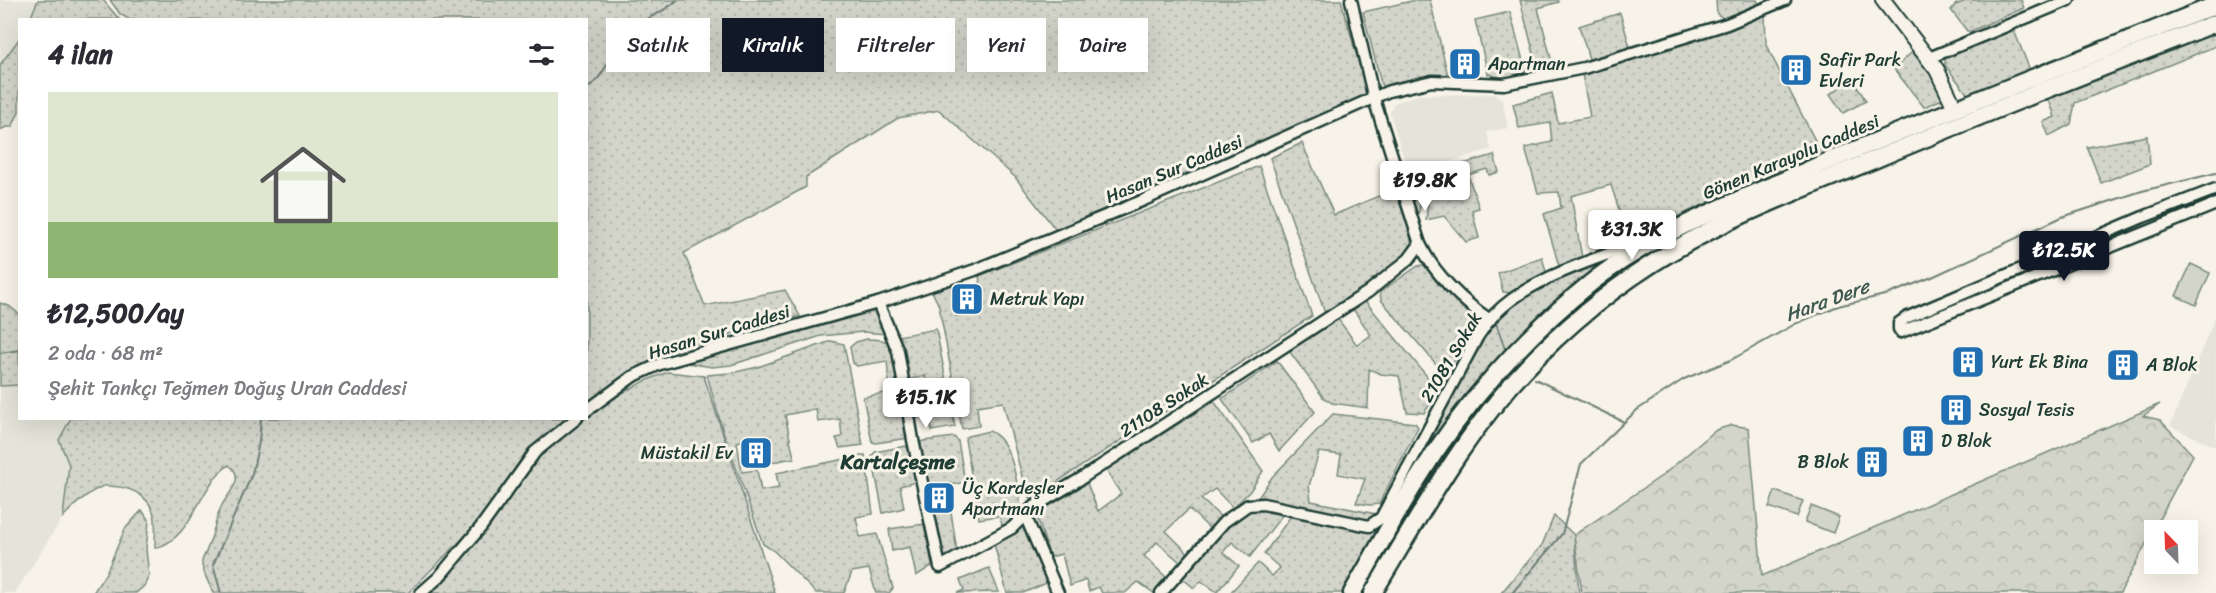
<!DOCTYPE html>
<html lang="tr">
<head>
<meta charset="utf-8">
<style>
  body { margin:0; font-family:Sriracha,sans-serif; background:#f7f7f7; color:#2b2b33; height:100vh; display:flex; flex-direction:column; font-size:22px; white-space:nowrap }
  * { box-sizing:border-box; margin:0 }
  p { font-size:20px; color:#7c7c81 }
  .icon { flex:none; width:33px; height:33px; fill:none; stroke:currentColor; stroke-width:2; stroke-linecap:round; stroke-linejoin:round }
  .map { position:relative; flex:1; overflow:hidden }
  .panel { position:absolute; left:18px; top:18px; width:570px; height:402px; display:flex; flex-direction:column; background:#fff; border-radius:0px; box-shadow:0 6px 24px #0002 }
  .panel>* { flex:none }
  .banner { position:absolute; left:606px; top:18px; width:570px; height:54px; display:flex; gap:12px }
  .needle { width:39px; rotate:337deg }
  .tools { position:absolute; left:2144px; top:520px; display:grid; gap:12px }
  .tools a { display:grid; place-items:center; width:54px; height:54px; border-radius:0px; background:#fff; box-shadow:0 6px 24px #0002; font-size:30px }
  .price { position:absolute; translate:-50% -51px; padding:0 14px; border-radius:6px; background:#fff; color:#222; font-size:20px; line-height:39px; filter:drop-shadow(0 2px 3px #0008) }
  .price::after { content:''; position:absolute; left:50%; top:36px; width:18px; height:14px; margin-left:-9px; background:inherit; clip-path:polygon(0 0,100% 0,50% 100%) }
  .price.active { background:#111827; color:#fff }
  ul { padding:0; list-style:none }
  li { display:grid; align-content:center; gap:12px; height:318px; padding:0 30px }
  li+li { border-top:2px solid #e1e1e2 }
  li span { display:grid; place-items:center; height:186px; border-radius:0px; color:#555 }
  li>.icon { margin-inline-start:auto }
  span .icon { width:108px; height:108px; fill:#fffc; stroke-width:1 }
  li b { font-size:26px }
  h2 { display:flex; justify-content:space-between; align-items:center; height:72px; padding:0 30px; font-size:26px }
  .chip { padding:0 21px; border-radius:0px; background:#fff; box-shadow:0 6px 24px #0002; font-size:21px; line-height:54px }
  .chip.active { background:#111827; color:#fff }
  .map>svg:first-child { display:block }
</style>
</head>
<body>
<div class="map">
<svg width="2216" height="593" viewBox="0 0 2216 593">
  <defs>
    <pattern id="grass-dots" width="8" height="8" patternUnits="userSpaceOnUse" patternTransform="scale(1.5)"><rect width="8" height="8" fill="#d3d5ca"/><path d="M2 2h.1M6 6h.1" fill="none" stroke="#b5b8ae" stroke-width="1.8" stroke-linecap="round"/></pattern>
    <pattern id="forest-crowns" width="20" height="18" patternUnits="userSpaceOnUse" patternTransform="scale(1.5)"><rect width="20" height="18" fill="#d3d5ca"/><path d="M2 6a3 3 0 1 1 6 0M12 15a3 3 0 1 1 6 0" fill="none" stroke="#b5b8ae"/></pattern>
  </defs>
  <rect width="100%" height="100%" fill="#f7f3e8"/>
  <filter id="ink" filterUnits="userSpaceOnUse"><feTurbulence type="fractalNoise" baseFrequency=".0167" numOctaves="2"/><feDisplacementMap in="SourceGraphic" scale="12" xChannelSelector="R" yChannelSelector="G"/><feConvolveMatrix kernelMatrix="1 2 1 2 8 2 1 2 1" color-interpolation-filters="sRGB"/></filter>
  <g filter="url(#ink)">
    <g fill="#e5e4d9">
      <polygon points="0,0 38,0 30,19 20,20 19,39 0,64"/>
      <polygon points="1494,94 1502,99 1508,128 1487,132 1491,149 1409,175 1390,113 1394,103 1419,95"/>
      <polygon points="2216,315 2216,447 2170,426"/>
      <polygon points="19,385 20,418 71,419 59,440 69,465 63,517 15,593 0,593 0,386"/>
    </g>
    <g fill="url(#grass-dots)" stroke="#79897f" stroke-width="1.5">
      <polygon points="38,0 103,0 119,19 30,19"/>
      <path d="M110,0H1341L1368,96L1056,230L1015,177L939,110L898,118L806,177V187L684,253L705,306L785,290L800,316C743,332 679,343 628,373C613,382 600,394 587,404L586,20H130L120,14Z"/>
      <polygon points="1416,0 1430,0 1448,76 1402,81 1382,87 1363,12"/>
      <polygon points="1520,0 1558,0 1559,2 1538,8 1554,70 1539,74"/>
      <polygon points="1716,0 1757,0 1759,3 1759,6 1723,18 1717,14"/>
      <polygon points="1969,0 2021,0 2024,8 1971,31 1967,31 1951,10 1955,5"/>
      <polygon points="1510,12 1526,72 1504,79 1488,74 1475,20"/>
      <polygon points="1620,13 1631,50 1590,62 1579,26"/>
      <polygon points="1765,14 1766,45 1818,146 1822,151 1630,238 1626,232 1611,185 1571,196 1582,258 1559,266 1544,214 1561,208 1559,192 1538,193 1525,148 1552,142 1550,123 1519,128 1513,104 1552,93 1558,123 1590,117 1582,74 1748,22"/>
      <polygon points="2013,28 2030,70 1969,96 1945,65 1945,57"/>
      <polygon points="2216,32 2216,46 2075,103 2071,124 2049,136 2043,122 2055,117 2048,97"/>
      <polygon points="19,39 19,112 12,127 6,127 0,130 0,65"/>
      <polygon points="1912,52 1943,86 1947,97 1924,107 1894,69"/>
      <polygon points="1853,79 1866,101 1843,113 1830,94"/>
      <polygon points="2147,136 2150,164 2101,183 2087,147"/>
      <path d="M1302,143L1334,215L1395,189C1398,200 1412,233 1411,243C1410,262 1343,301 1325,313L1270,158Z"/>
      <polygon points="1494,155 1499,172 1489,175 1487,169 1468,175 1479,208 1472,210 1479,238 1466,242 1444,216 1426,220 1432,173"/>
      <polygon points="1259,166 1312,316 1031,499 1026,492 1003,402 977,406 979,426 962,429 939,306 931,289 952,283 956,316 973,313 985,306 979,276"/>
      <polygon points="1426,175 1419,212 1416,214 1407,181"/>
      <polygon points="1626,252 1581,284 1405,487 1401,486 1491,325 1516,301 1559,278"/>
      <polygon points="1542,257 1546,272 1544,274 1514,293 1503,292 1498,273"/>
      <polygon points="1428,264 1475,315 1477,323 1447,373 1443,372 1381,300 1380,292 1418,266"/>
      <polygon points="1366,302 1439,391 1424,413 1407,412 1399,376 1381,374 1369,369 1368,408 1332,403 1323,397 1289,351 1338,319 1357,345 1371,335 1353,309"/>
      <polygon points="0,303 9,306 19,314 19,385 0,386"/>
      <polygon points="878,309 886,334 863,332 821,336 731,365 712,367 681,362"/>
      <polygon points="936,329 955,427 932,431 929,416 913,419 909,398 929,394 925,376 907,380 898,336"/>
      <path d="M867,339C884,340 888,338 895,354L908,438L876,443L872,442L863,397L890,392L887,361L857,366L853,363L850,347L856,342Z"/>
      <polygon points="831,341 844,344 863,445 840,448 836,438 842,437 840,419 818,422 816,409 785,415 794,458 772,462 770,448 761,450 751,438 737,442 742,472 757,470 761,491 779,488 776,473 865,455 873,514 856,517 860,537 877,534 893,588 889,593 876,593 869,569 852,572 844,593 816,593 774,551 763,544 722,428 707,375 731,373 758,367"/>
      <polygon points="1277,361 1315,412 1279,451 1269,434 1253,443 1222,399"/>
      <path d="M668,372L704,376L775,593H426L486,529L534,461L572,427L586,418L587,416C613,398 638,382 668,372Z"/>
      <polygon points="1214,401 1263,471 1250,491 1233,508 1215,489 1201,499 1221,517 1211,530 1189,509 1166,531 1188,553 1180,562 1157,542 1144,556 1167,578 1154,593 1138,582 1125,593 1102,593 1099,587 1089,591 1086,580 1070,586 1062,554 1050,557 1036,514 1087,483 1098,511 1121,494 1106,470"/>
      <polygon points="1333,414 1415,423 1418,427 1379,504 1370,505 1356,503 1365,479 1338,474 1341,455 1319,452 1309,486 1311,501 1376,514 1364,522 1316,509 1262,501 1258,498 1272,477"/>
      <path d="M71,418L568,419L528,449L476,525L408,593H213C210,584 201,571 202,562C202,558 206,554 207,549C214,535 215,519 222,505C229,492 246,478 229,465C198,485 194,539 155,548C155,538 156,529 155,519C151,493 126,485 103,486C89,492 73,506 63,517L69,465L59,440Z"/>
      <path d="M989,431C1014,440 1018,490 1022,514L1003,527L999,516L979,519L965,439L968,436Z"/>
      <polygon points="954,437 958,441 965,482 928,490 919,444 923,441"/>
      <polygon points="906,446 910,451 916,482 900,486 904,508 883,513 872,457 875,452"/>
      <polygon points="950,505 957,552 941,561 933,509"/>
      <polygon points="1256,507 1281,510 1283,514 1250,557 1232,542 1223,552 1239,566 1217,592 1201,581 1194,588 1181,577 1235,517 1245,510"/>
      <polygon points="142,510 149,521 146,549 149,576 144,586 136,593 93,593 106,573 125,529"/>
      <polygon points="1293,513 1378,533 1342,593 1230,593 1258,563 1272,576 1280,568 1264,554"/>
      <polygon points="1554,516 1574,535 1579,593 1501,593 1542,545"/>
      <polygon points="925,524 932,566 916,576 910,547 892,551 889,529"/>
      <polygon points="1024,526 1049,582 1023,593 1007,593 994,544"/>
      <polygon points="989,568 999,592 957,593 964,590 960,580"/>
    </g>
    <polygon fill="url(#forest-crowns)" stroke="#79897f" stroke-width="1.5" points="2160,404 2143,416 2160,420 2193,455 2120,593 1582,593 1574,535 1663,475 1716,430 1732,425 1749,428 1762,576"/>
    <g fill="#d3d5ca" stroke="#79897f" stroke-width="1.5">
      <polygon points="2191,264 2210,273 2196,305 2176,296"/>
      <polygon points="1775,491 1803,501 1797,517 1769,507"/>
      <polygon points="1811,506 1839,517 1833,533 1805,522"/>
    </g>
    <g fill="none" stroke-linecap="round" stroke-linejoin="round">
      <g stroke="#6f8077" stroke-width="2">
        <path d="M586,89C607,77 611,48 628,31C642,19 663,14 677,0"/>
        <polyline points="1496,323 1505,349"/>
        <polyline points="0,353 20,350"/>
        <polyline points="1535,379 1624,422"/>
        <polyline points="221,593 213,565 252,474 259,442 261,418"/>
        <polyline points="1512,593 1562,534 1581,464 1637,410 1684,379 1731,360 1797,323 1838,306 1889,294 1932,277 2062,217 2142,191 2216,173"/>
      </g>
      <defs>
        <g id="minor">
          <path d="M1351,0L1374,99L1420,244C1434,274 1463,302 1490,320"/>
          <polyline points="1929,58 2069,0"/>
          <polyline points="2216,189 2143,217 1906,318 1899,323 1899,329 1901,332 2216,204"/>
          <polyline points="878,303 898,351 913,440 940,567 1012,528 1032,508 1082,478 1368,292 1409,259 1420,244"/>
          <polyline points="586,411 632,377 660,364 878,303 975,270 1144,200 1389,91 1432,81 1504,84 1584,68 1727,24 1785,0"/>
          <polyline points="1025,515 1058,593"/>
          <polyline points="421,593 439,577 481,527 535,452 577,418"/>
          <path d="M1161,593L1224,522L1248,505L1263,504L1369,526L1381,518L1478,336C1483,329 1488,321 1495,314C1531,277 1595,260 1643,241"/>
        </g>
        <polyline id="major" points="1883,0 1937,70 1955,108"/>
        <g id="highway">
          <path d="M1352,593C1374,556 1394,517 1417,480C1462,406 1524,336 1592,282C1654,233 1736,201 1808,170C1943,112 2080,60 2216,5"/>
          <path d="M1373,593C1423,510 1469,425 1538,356C1589,305 1649,261 1713,229C1766,202 1823,181 1878,158C1990,111 2103,67 2216,23"/>
        </g>
      </defs>
      <use href="#minor" stroke="#1f3d34" stroke-width="15"/>
      <use href="#major" stroke="#1f3d34" stroke-width="18"/>
      <use href="#highway" stroke="#1f3d34" stroke-width="21"/>
      <use href="#minor" stroke="#f7f3e8" stroke-width="10"/>
      <use href="#major" stroke="#f7f3e8" stroke-width="14"/>
      <use href="#highway" stroke="#f7f3e8" stroke-width="16"/>
    </g>
  </g>
  <defs>
    <symbol id="building-square" viewBox="-11 -11 22 22"><rect x="-9" y="-9" width="18" height="18" rx="4" fill="#1f6fb2" stroke="#f7f3e8"/><path d="M-4-6H4V6H1V3H-1V6H-4ZM-2.5-4.3h1.7v1.8h-1.7ZM.8-4.3h1.7v1.8H.8ZM-2.5-1h1.7V.8h-1.7ZM.8-1h1.7V.8H.8Z" fill="#fff"/></symbol>
  </defs>
  <g fill-rule="evenodd">
    <use href="#building-square" x="1446" y="45" width="38" height="38"/>
    <use href="#building-square" x="1777" y="51" width="38" height="38"/>
    <use href="#building-square" x="948" y="280" width="38" height="38"/>
    <use href="#building-square" x="1949" y="343" width="38" height="38"/>
    <use href="#building-square" x="2104" y="346" width="38" height="38"/>
    <use href="#building-square" x="1937" y="391" width="38" height="38"/>
    <use href="#building-square" x="1899" y="422" width="38" height="38"/>
    <use href="#building-square" x="737" y="434" width="38" height="38"/>
    <use href="#building-square" x="1853" y="443" width="38" height="38"/>
    <use href="#building-square" x="920" y="479" width="38" height="38"/>
  </g>
  <g text-anchor="middle" stroke-width="6" stroke-linejoin="round" paint-order="stroke">
    <g font-size="18" fill="#1f3d34" stroke="#f7f3e8" text-anchor="start">
      <text x="1819" y="66">Safir Park<tspan x="1819" dy="21">Evleri</tspan></text>
      <text x="1488" y="70">Apartman</text>
      <text x="990" y="305">Metruk Yapı</text>
      <text x="1991" y="368">Yurt Ek Bina</text>
      <text x="2146" y="371">A Blok</text>
      <text x="1979" y="416">Sosyal Tesis</text>
      <text x="1941" y="447">D Blok</text>
      <text x="733" y="459" text-anchor="end">Müstakil Ev</text>
      <text x="1849" y="468" text-anchor="end">B Blok</text>
      <text x="962" y="494">Üç Kardeşler<tspan x="962" dy="21">Apartmanı</tspan></text>
    </g>
    <g font-size="18" fill="#1f3d34" stroke="#f7f3e8">
      <text transform="translate(1791 157) rotate(-23)" y="6">Gönen Karayolu Caddesi</text>
      <text transform="translate(1174 169) rotate(-23)" y="6">Hasan Sur Caddesi</text>
      <text transform="translate(719 332) rotate(-17)" y="6">Hasan Sur Caddesi</text>
      <text transform="translate(1451 357) rotate(-59)" y="6">21081 Sokak</text>
      <text transform="translate(1164 405) rotate(-33)" y="6">21108 Sokak</text>
    </g>
    <g font-size="20" font-style="italic" fill="#405950" stroke="#f7f3e8">
      <text transform="translate(1827 300) rotate(-20)" y="7">Hara Dere</text>
    </g>
    <g font-size="21" font-weight="bold" fill="#1f3d34" stroke="#f7f3e8">
      <text x="898" y="469">Kartalçeşme</text>
    </g>
  </g>
</svg>
<div class="tools">
<a><svg class="needle" viewBox="-14 -14 28 28"><path d="M0-13l5 13h-10z" fill="#e53935"/><path d="M0 13l5-13h-10z" fill="#7c7c81"/></svg></a>
</div>
<b class="price" style="left:1425px;top:212px">₺19.8K</b>
<b class="price" style="left:1632px;top:261px">₺31.3K</b>
<b class="price active" style="left:2064px;top:282px">₺12.5K</b>
<b class="price" style="left:926px;top:429px">₺15.1K</b>
<div class="banner">
<a class="chip">Satılık</a>
<a class="chip active">Kiralık</a>
<a class="chip">Filtreler</a>
<a class="chip">Yeni</a>
<a class="chip">Daire</a>
</div>
<section class="panel">
<h2>4 ilan<svg class="icon" aria-label="filters" viewBox="0 0 24 24"><path d="M4 7h16M4 17h16"/><circle cx="9" cy="7" r="2"/><circle cx="15" cy="17" r="2"/></svg></h2>
<ul>
<li><span style="background:linear-gradient(#dfe7d0 70%,#8fb573 0)"><svg class="icon" aria-label="home" viewBox="0 0 24 24"><path d="M3 11l9-7 9 7M6 9v11h12V9"/></svg></span><div><b>₺12,500/ay</b><p>2 oda · 68 m²</p><p>Şehit Tankçı Teğmen Doğuş Uran Caddesi</p></div></li>
</ul>
</section>
</div>
</body>
</html>
